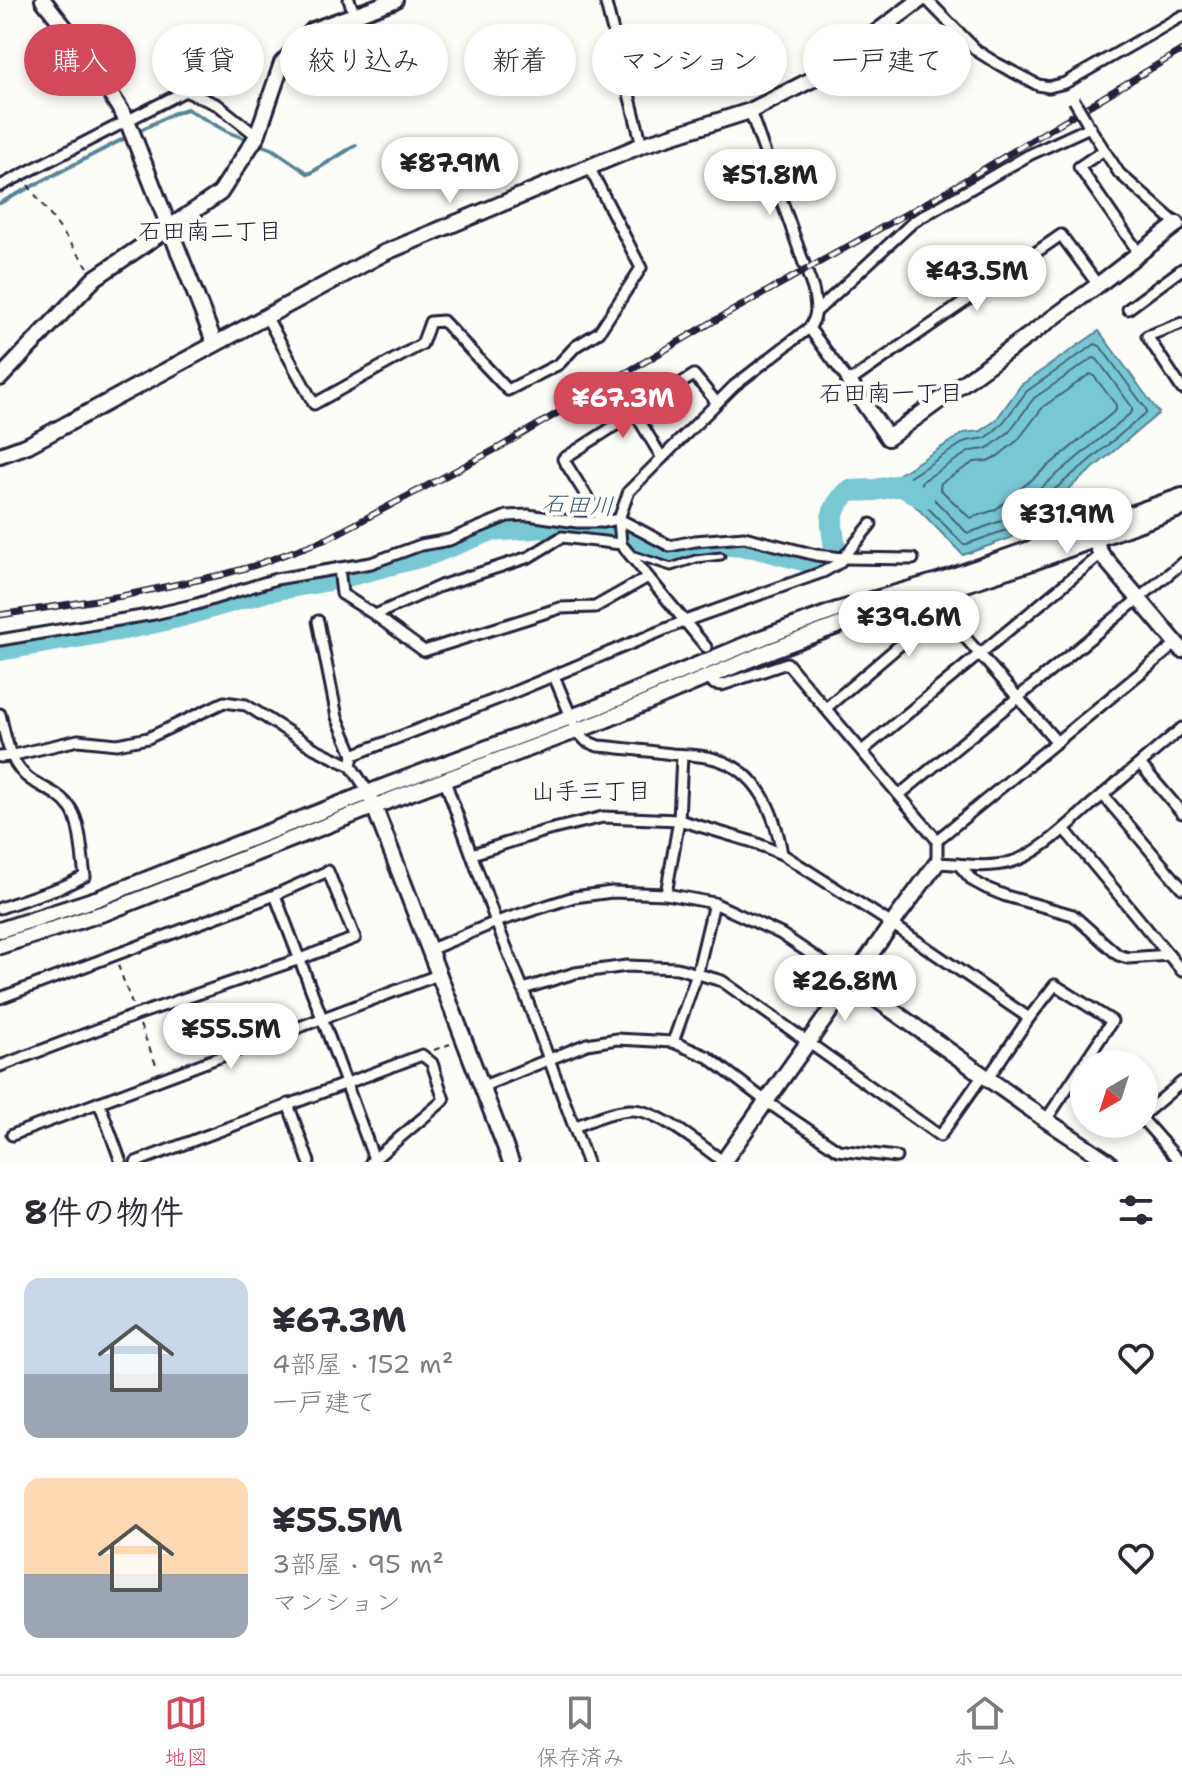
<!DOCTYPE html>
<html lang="ja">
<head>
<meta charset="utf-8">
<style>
  body { margin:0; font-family:"Shantell Sans","Klee One",sans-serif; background:#f2f2f3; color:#2b2b33; height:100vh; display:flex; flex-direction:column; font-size:30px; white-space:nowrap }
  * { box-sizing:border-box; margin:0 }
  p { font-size:26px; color:#7c7c81 }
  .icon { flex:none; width:44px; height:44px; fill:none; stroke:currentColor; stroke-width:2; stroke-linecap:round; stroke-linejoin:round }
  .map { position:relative; height:1162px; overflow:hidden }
  .sheet { display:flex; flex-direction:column; background:#fff; flex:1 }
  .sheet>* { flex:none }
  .hud { position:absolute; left:24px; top:24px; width:1134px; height:72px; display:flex; gap:16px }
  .needle { width:52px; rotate:219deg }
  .buttons { position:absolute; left:1070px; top:1050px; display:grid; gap:16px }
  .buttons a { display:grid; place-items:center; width:88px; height:88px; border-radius:50%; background:#fff; box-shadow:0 4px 12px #0003; font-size:40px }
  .price { position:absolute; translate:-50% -68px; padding:0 18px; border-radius:28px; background:#fff; color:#222; font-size:26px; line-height:52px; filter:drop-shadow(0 2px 4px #0008) }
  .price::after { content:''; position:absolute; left:50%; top:48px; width:24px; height:18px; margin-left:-12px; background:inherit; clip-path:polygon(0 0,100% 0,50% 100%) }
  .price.on { background:#d1495b; color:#fff }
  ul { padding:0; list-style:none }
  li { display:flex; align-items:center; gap:24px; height:200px; padding:0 24px }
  li span { display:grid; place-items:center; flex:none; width:224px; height:160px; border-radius:16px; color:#555 }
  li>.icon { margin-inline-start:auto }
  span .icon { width:96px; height:96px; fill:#fffc; stroke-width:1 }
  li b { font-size:34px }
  h2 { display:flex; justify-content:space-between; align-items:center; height:96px; padding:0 24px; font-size:34px }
  .pill { padding:0 28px; border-radius:36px; background:#fff; box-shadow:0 4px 12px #0003; font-size:28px; line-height:72px }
  .pill.on { background:#d1495b; color:#fff }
  .tab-bar { display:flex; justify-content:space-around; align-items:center; height:112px; border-top:2px solid #e1e1e2; background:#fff; font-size:22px; color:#7c7c81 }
  .tab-bar a { display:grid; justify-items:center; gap:4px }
  .tab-bar .on { color:#d1495b }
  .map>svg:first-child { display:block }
</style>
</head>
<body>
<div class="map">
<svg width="1182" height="1162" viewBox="0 0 1182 1162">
  <rect width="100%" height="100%" fill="#fdfcf7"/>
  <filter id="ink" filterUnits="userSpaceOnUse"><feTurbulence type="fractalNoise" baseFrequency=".0125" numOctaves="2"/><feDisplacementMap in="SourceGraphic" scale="16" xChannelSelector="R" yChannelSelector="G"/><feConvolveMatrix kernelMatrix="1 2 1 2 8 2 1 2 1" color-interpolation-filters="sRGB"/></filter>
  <g filter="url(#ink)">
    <polygon fill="#78c8d4" stroke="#568697" stroke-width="2" points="1099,331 1159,413 1010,538 963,555 890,480 964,433 981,431 996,420 1021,385"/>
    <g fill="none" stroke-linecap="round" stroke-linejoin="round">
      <g stroke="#446478" stroke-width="2">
        <polygon points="1095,344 1100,346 1146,409 1146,413 1006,530 967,544 963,544 906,485 905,480 966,441 986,438 1002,424 1027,391"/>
        <polygon points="1093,358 1097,359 1132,407 1132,412 1001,521 969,533 966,532 922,487 921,482 970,451 985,449 991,446 1009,432 1034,398"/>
        <polygon points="1090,374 1094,376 1116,405 1116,410 995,510 970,518 940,489 941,483 974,462 987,461 998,456 1018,440 1043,407"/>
      </g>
      <g stroke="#568697" stroke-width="4">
        <polyline points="137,132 172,114 187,109 228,132 272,149 309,174 356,145"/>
        <polyline points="0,203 129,136"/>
      </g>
      <path stroke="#78c8d4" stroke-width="22" d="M0,650L124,629L178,617L267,591L335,579L430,554L489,531L549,527L631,534L665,555L717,544L754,547L818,564L836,554C832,524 825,513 849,491L875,490L900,485L923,498"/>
      <defs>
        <polyline id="lane" points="634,555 671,567 696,559 721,556"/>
        <g id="street">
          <polyline points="349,0 355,15"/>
          <polyline points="605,0 642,145"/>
          <polyline points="927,0 977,51 996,63 1038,85 1049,87 1065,83 1182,16"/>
          <polyline points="1088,125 1119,173 1179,226"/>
          <polyline points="1104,150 1079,167 1139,253"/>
          <polyline points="0,186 185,91 218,105 257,136"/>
          <polyline points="1128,309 1182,269"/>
          <polyline points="818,310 913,222 1029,155 1090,127"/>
          <polyline points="266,316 314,404 422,344 430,322 443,321 508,390 559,364 576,346 599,332 641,268 589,167"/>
          <polyline points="1182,323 1147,336 1182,389"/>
          <polyline points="809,328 849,382 1061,235 1098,285"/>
          <polyline points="635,413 662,458"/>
          <polyline points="603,522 563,459 694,375 717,403"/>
          <polyline points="621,544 562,537 529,557 440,586 375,615 424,651 560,608 595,607 648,577"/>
          <polyline points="339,568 342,594 375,615"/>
          <polyline points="941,610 1057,742"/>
          <polyline points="318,621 337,717 353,755"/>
          <polyline points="0,640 154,614 197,604 276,579 371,563 421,545 449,540 507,516 528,515 577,522 603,522 619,519 670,546 695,541 744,537 816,555 843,558 913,559"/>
          <path d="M706,647L621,544L619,519L629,491L734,386L809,328C819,315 816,304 813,289L750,111"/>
          <path d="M554,676L577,731L586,741L598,746C623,748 648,751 672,754C686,755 702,755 715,759C759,771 775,813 782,854"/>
          <path d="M709,677L714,684L722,685L787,663L937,840V863C963,864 986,869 1011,862C1040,854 1070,823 1092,804C1122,779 1152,753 1182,728"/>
          <polyline points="826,708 941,610 935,603 931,595"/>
          <path d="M0,714C6,738 9,765 31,780C45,789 61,794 71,809C81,823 82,859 85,876L64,886L0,908"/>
          <polyline points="862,751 1101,554"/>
          <polyline points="0,757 10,756 78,740 117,744 148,738 224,702 246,705 314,748 351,766 369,793"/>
          <polyline points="1140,764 1182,813"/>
          <polyline points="351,766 353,755 507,695 685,621 823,572 839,563 871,524"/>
          <polyline points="445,781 496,922 523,989 587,1162"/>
          <polyline points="899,795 1182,563"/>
          <polyline points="1103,795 1182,888"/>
          <polyline points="1064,829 1182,971"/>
          <polyline points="937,840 1177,643"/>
          <polyline points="472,854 545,831 603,817 679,820 753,842 782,854 892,924 1029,1018"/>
          <polyline points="958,864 973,881 986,888 1006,896 1073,915 1118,955 1128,958 1169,955"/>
          <polyline points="666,894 679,820 682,755"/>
          <polyline points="275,895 322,1018 374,1159"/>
          <polyline points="429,950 496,922 574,897 612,892 666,894 714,903 781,934 851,981"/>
          <polyline points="523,989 575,973 627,966 677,968 722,981 940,1136 983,1075"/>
          <polyline points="0,998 275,895 328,871 355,938 300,959 136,1015 0,1066"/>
          <polyline points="673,1042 697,974 714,903"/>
          <polyline points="988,1078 1029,1018 1055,985 1112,1021 1046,1120"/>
          <polyline points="481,1087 587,1044 617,1039 673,1042 708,1057 767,1102 838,1150 896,1157"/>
          <polyline points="99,1102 121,1162"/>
          <polyline points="288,1104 309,1162"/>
          <polyline points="1144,1114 1182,1082"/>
          <polyline points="1144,1121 1180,1162"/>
          <path d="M574,1127C592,1120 611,1111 630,1110C657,1108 701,1146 724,1162"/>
          <polyline points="12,1135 438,975"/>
          <polyline points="136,1162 422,1055 432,1063 444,1100 371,1162"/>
        </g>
        <g id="secondary">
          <polyline points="43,0 81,48 127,120 215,344"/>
          <polyline points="0,378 95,278 220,193 257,136 282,63 313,30 395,0"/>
          <polyline points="849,382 888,438 1098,285 1177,224"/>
          <polyline points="0,455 28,445 384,253 642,145 750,111 815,78 920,0"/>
          <polyline points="1091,532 1101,554 1182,650"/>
          <polyline points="372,801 511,1162"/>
          <polyline points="0,930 99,898 388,785 595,708 764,637 837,610 941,580 1182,496"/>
          <polyline points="0,946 107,912 396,798 603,721 772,650 845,623 1033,562 1182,508"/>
          <polyline points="851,981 1046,1120 1109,1162"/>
          <polyline points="723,1162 892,924 937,863"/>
        </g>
      </defs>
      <use href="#lane" stroke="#22223b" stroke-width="11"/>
      <use href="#street" stroke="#22223b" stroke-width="15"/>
      <use href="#secondary" stroke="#22223b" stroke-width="20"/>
      <g stroke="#22223b" stroke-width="2" stroke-dasharray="6 6" stroke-linecap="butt">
        <polyline points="28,185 88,267"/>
        <polyline points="118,965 132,1004"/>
        <polyline points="140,1025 157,1067"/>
        <polyline points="434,1050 450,1044"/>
      </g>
      <use href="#lane" stroke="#fdfcf7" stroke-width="5"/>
      <use href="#street" stroke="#fdfcf7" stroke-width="9"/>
      <use href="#secondary" stroke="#fdfcf7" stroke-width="14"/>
      <defs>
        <polyline id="rail" points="0,615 122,596 221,575 253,566 327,539 500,447 714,321 942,194 1182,50"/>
      </defs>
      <use href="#rail" stroke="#22223b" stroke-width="7"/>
      <use href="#rail" stroke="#fdfcf7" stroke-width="4" stroke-dasharray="12" stroke-linecap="butt"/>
      <defs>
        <polyline id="street-bridge" points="1074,100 1087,122"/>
      </defs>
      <use href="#street-bridge" stroke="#22223b" stroke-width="15" stroke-linecap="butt"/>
      <use href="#street-bridge" stroke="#fdfcf7" stroke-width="9"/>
    </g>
  </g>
  <g text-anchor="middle" stroke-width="8" stroke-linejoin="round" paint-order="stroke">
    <g font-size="24" fill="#22223b" stroke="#fdfcf7">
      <text x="210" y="239">石田南二丁目</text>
      <text x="891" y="401">石田南一丁目</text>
      <text x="591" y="799">山手三丁目</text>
    </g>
    <g font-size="24" font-style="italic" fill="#405c71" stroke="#fdfcf7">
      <text transform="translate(578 505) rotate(3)" y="8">石田川</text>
    </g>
  </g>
</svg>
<div class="buttons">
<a><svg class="needle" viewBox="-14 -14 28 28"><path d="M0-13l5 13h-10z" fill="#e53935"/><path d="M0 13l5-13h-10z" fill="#7c7c81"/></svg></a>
</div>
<b class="price" style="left:450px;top:205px">¥87.9M</b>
<b class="price" style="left:770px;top:217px">¥51.8M</b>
<b class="price" style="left:977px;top:313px">¥43.5M</b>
<b class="price on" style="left:623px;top:440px">¥67.3M</b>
<b class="price" style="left:1067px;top:556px">¥31.9M</b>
<b class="price" style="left:909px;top:659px">¥39.6M</b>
<b class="price" style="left:845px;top:1023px">¥26.8M</b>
<b class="price" style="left:231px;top:1071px">¥55.5M</b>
<div class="hud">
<a class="pill on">購入</a>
<a class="pill">賃貸</a>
<a class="pill">絞り込み</a>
<a class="pill">新着</a>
<a class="pill">マンション</a>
<a class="pill">一戸建て</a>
</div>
</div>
<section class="sheet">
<h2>8件の物件<svg class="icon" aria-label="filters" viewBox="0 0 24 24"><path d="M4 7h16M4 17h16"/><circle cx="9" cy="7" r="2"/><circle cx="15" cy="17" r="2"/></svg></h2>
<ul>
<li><span style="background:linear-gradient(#c9d6e8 60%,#9aa5b1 0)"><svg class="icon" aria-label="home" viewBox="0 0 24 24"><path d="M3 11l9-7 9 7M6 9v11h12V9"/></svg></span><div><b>¥67.3M</b><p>4部屋 · 152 m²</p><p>一戸建て</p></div><svg class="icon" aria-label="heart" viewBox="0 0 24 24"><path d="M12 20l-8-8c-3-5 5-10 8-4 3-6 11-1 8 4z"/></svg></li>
<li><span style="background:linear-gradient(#ffd9b3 60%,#9aa5b1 0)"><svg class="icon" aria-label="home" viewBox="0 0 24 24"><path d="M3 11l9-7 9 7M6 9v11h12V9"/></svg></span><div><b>¥55.5M</b><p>3部屋 · 95 m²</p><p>マンション</p></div><svg class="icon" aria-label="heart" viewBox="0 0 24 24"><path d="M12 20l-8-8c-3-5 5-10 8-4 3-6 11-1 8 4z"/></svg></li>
</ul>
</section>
<nav class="tab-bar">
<a class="on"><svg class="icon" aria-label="map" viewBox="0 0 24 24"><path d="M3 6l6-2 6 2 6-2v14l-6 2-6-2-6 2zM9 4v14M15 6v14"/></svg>地図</a>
<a><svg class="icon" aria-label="saved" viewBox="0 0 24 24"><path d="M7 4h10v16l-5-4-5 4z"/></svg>保存済み</a>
<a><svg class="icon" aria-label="home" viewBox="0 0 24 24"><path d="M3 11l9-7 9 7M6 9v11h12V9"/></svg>ホーム</a>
</nav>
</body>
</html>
